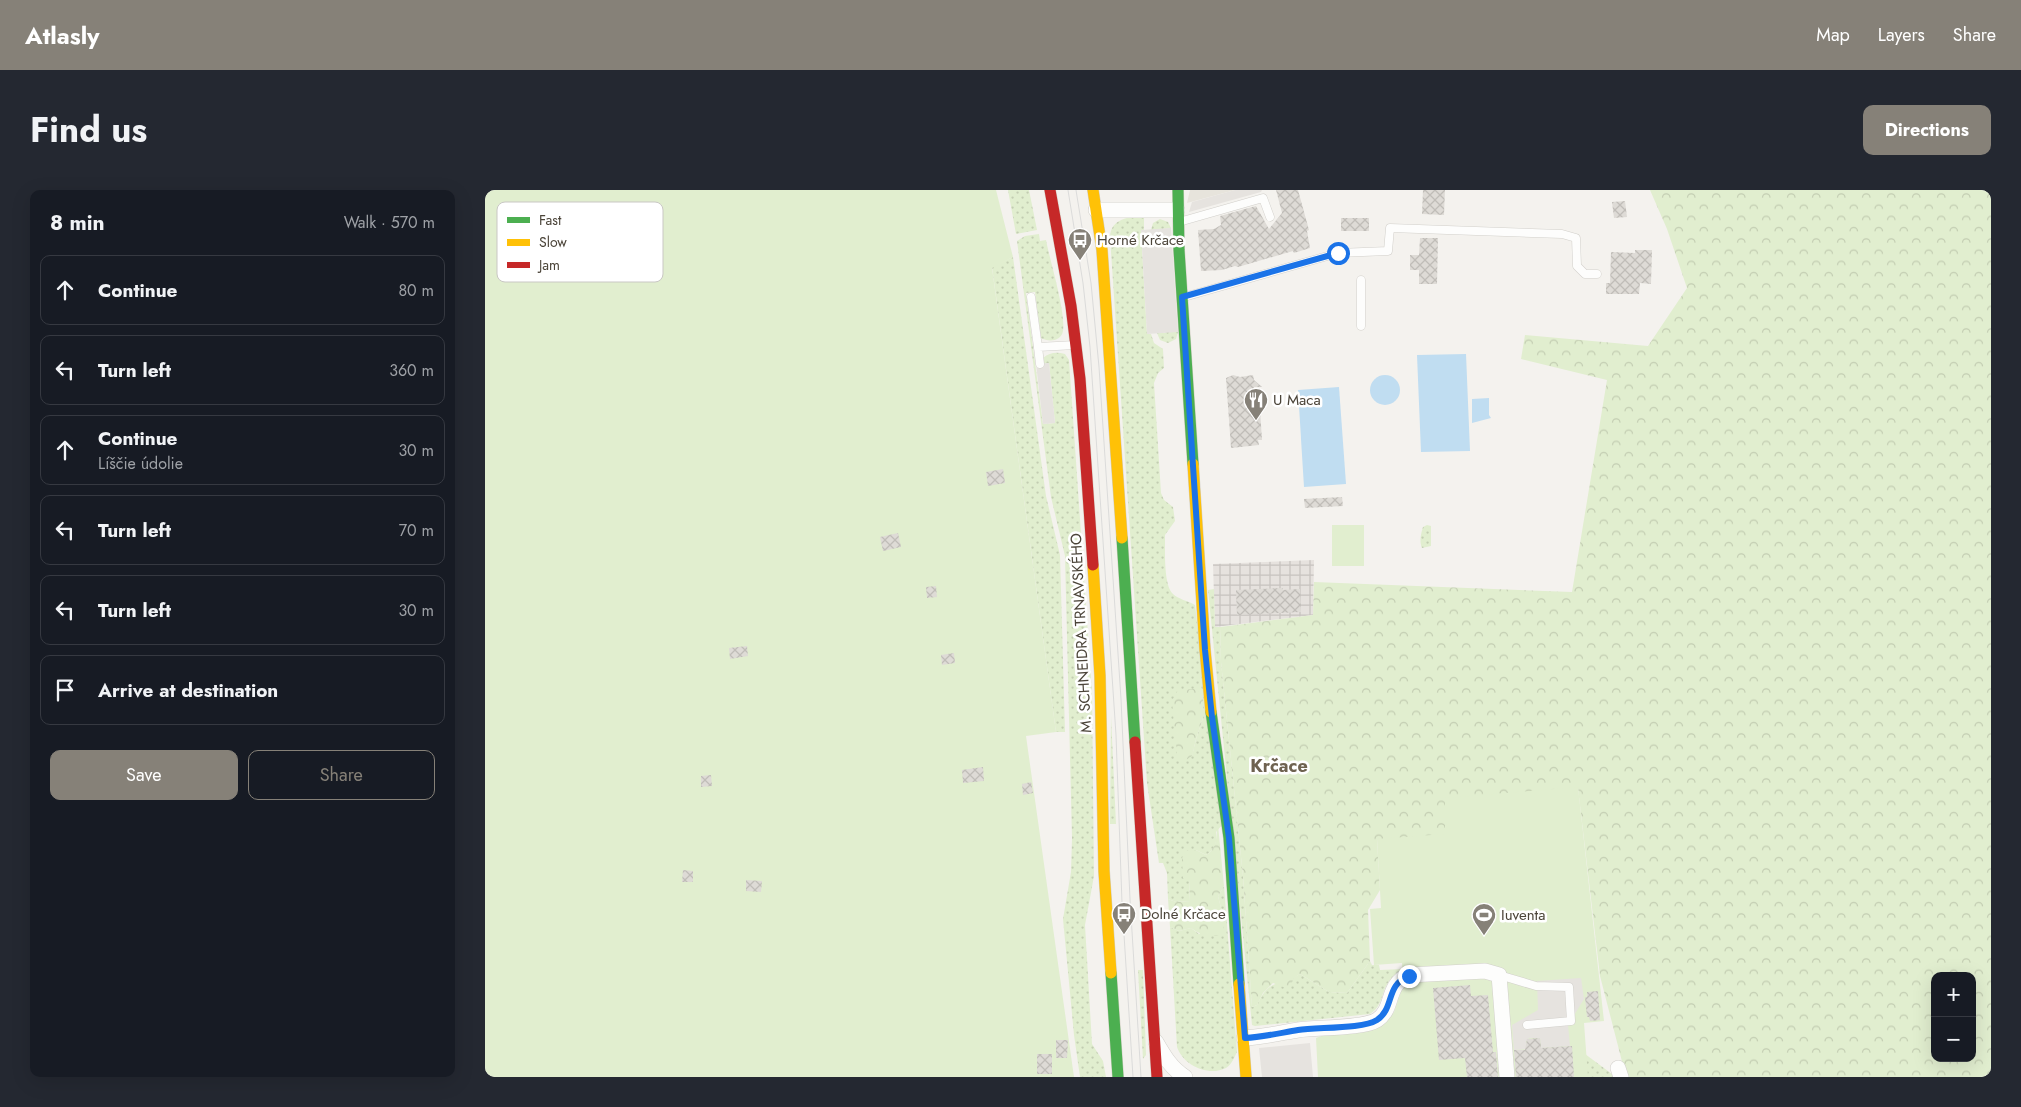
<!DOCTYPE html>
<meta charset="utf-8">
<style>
body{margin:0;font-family:Jost,sans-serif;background:#242831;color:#f1f3f6}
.controls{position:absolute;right:15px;bottom:15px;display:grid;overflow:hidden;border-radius:10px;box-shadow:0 5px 20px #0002}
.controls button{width:45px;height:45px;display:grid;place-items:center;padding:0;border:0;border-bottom:1px solid #363941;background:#171b24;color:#f1f3f6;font:25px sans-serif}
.stop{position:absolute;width:15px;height:15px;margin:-11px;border:4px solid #1a73e8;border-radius:50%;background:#fff}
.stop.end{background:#1a73e8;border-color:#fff;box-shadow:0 1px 5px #0008}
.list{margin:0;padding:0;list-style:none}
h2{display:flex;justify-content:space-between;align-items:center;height:65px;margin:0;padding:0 20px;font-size:21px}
h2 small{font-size:16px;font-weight:400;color:#9ea1a6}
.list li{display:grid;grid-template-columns:32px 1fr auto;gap:15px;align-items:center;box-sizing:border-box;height:70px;margin:0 10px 10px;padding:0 10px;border:1px solid #363941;border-radius:10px}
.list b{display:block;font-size:19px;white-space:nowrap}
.list p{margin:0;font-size:16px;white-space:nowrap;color:#9ea1a6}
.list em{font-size:16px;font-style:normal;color:#9ea1a6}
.actions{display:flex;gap:10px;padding:15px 20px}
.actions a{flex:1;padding:11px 0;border:1px solid #868178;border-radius:10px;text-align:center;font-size:18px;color:#868178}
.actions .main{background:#868178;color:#fff}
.icon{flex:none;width:28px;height:28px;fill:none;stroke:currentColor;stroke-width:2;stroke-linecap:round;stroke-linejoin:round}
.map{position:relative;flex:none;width:1506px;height:887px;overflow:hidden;border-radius:10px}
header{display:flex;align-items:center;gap:30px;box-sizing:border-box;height:70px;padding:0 25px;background:#868178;color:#fff}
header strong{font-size:24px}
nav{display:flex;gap:28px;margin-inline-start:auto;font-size:18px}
.intro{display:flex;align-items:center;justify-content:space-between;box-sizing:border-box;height:120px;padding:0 30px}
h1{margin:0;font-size:35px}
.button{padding:12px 22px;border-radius:10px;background:#868178;color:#fff;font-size:18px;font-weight:700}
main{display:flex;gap:30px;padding:0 30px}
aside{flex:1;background:#171b24;border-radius:10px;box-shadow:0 5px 20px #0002}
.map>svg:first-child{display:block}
</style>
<header>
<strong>Atlasly</strong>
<nav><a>Map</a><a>Layers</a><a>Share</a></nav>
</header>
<div class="intro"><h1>Find us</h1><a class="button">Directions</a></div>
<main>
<aside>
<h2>8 min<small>Walk · 570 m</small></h2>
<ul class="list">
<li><svg class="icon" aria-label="ahead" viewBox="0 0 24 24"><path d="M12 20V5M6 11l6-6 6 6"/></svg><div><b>Continue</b></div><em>80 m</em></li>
<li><svg class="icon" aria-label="left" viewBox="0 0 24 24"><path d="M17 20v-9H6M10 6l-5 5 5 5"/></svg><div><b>Turn left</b></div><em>360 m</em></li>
<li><svg class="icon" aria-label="ahead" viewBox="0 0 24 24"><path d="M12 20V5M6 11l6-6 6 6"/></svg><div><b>Continue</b><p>Líščie údolie</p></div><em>30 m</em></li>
<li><svg class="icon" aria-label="left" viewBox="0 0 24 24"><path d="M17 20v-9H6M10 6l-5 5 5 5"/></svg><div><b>Turn left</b></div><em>70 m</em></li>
<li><svg class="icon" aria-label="left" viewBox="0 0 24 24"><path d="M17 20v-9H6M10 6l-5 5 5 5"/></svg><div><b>Turn left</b></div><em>30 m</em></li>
<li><svg class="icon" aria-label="arrive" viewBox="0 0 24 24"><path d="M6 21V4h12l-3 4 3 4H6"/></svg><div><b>Arrive at destination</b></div></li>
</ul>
<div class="actions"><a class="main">Save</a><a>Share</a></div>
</aside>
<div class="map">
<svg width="1506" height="887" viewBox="0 0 1506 887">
<defs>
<pattern id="industrial-grid" width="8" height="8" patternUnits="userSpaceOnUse" patternTransform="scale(1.25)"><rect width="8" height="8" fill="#e6e2de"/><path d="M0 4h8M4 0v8" fill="none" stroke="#c7c3bf"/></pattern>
<pattern id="grass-dots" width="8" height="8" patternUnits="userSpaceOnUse" patternTransform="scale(1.25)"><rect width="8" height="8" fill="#e1eecf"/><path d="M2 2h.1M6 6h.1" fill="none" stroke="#c3cdb2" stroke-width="1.8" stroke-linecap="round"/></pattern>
<pattern id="forest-crowns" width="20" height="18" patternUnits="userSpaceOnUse" patternTransform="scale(1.25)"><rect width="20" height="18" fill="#e1eecf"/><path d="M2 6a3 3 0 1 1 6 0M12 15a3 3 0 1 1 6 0" fill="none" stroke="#c3cdb2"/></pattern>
<pattern id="building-cross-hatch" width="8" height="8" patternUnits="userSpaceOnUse" patternTransform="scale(1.25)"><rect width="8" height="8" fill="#dedbd6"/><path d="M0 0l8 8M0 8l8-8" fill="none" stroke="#c0bdb8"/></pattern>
</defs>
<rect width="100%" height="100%" fill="#f4f2ee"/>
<path fill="#e7e4dc" d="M 705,0 L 750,0 L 702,13 Z"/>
<path fill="url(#industrial-grid)" d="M 829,370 L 828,425 L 730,437 L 728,374 Z"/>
<g fill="url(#grass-dots)" fill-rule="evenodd">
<path d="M 523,0 L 544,0 L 552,40 L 531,44 Z"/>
<path d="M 659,26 L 659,40 L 656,41 L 662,144 L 666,144 L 669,153 L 678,159 L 679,178 L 673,183 L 669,193 L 676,303 L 679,310 L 688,317 L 690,331 L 680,345 L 680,352 C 680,364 679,396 688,404 C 693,409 703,411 710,415 L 737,635 L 731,642 C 732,652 731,659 721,665 L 711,660 L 704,689 L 705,711 L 691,712 L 683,709 L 682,683 L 678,673 L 674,673 L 662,593 L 625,47 C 626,28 644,27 659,26 ZM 718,505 L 718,528 L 711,549 L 707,566 Z"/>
<path d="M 675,29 L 683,32 L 686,38 L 678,39 L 684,142 L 693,142 L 691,149 L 683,153 L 675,150 L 672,143 L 680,143 L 666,40 L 668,33 Z"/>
<path d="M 554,44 L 555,51 L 561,50 C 565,71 581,122 578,141 C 576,152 563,152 556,148 L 550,102 L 541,103 L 558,234 L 570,233 L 564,173 L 558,174 L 558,168 C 565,162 572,162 580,164 L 584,170 L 607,503 L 609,686 L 600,735 L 607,854 L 618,871 L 621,887 L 595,887 L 589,845 L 578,729 L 586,682 L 587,648 L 580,366 L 566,307 L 532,51 L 540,46 Z"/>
<path d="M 528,67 L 561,306 L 575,365 L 580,542 L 571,542 L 507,77 Z"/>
<path d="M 942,335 L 946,336 L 946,356 L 937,358 C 934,352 936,343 938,337 Z"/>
<path d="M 729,399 L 730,437 L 735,437 L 736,472 L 758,686 L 767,817 L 772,815 C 785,787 794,797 815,784 L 844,802 L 862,803 L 885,771 L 887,775 L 894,775 L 895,780 L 918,779 C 892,793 903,813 885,824 L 770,836 L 767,835 L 723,400 Z"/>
<path d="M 626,526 L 631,634 L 625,634 Z"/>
<path d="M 739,696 L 752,862 C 749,868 747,874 741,878 C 723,887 698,875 692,857 L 685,737 L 694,741 L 706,738 L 714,744 L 738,726 L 733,706 Z"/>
<path d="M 653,780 L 658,780 L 661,865 L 658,869 Z"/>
<path d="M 1096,861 L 1131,887 L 1098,887 Z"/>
</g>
<g fill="url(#forest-crowns)" fill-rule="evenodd">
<path d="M 1165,0 L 1506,0 L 1506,887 L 1141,887 L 1115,786 L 1093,598 L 964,752 L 892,649 L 895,700 L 883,720 L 885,771 L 862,803 L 844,802 L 815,784 L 809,788 L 804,799 L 788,793 L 778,803 L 772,815 L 767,817 L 758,686 L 736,472 L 735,437 L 828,425 L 829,392 L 1087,402 L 1122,190 L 1036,169 L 1040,145 L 1163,156 L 1202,98 L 1182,39 ZM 1450,786 L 1487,786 L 1487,868 L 1450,868 Z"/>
<path d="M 711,499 L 718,505 L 718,528 L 711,549 L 707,566 L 698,572 L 692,565 L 687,511 L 693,500 Z"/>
<path d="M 733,635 L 739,696 L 733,706 L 738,726 L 739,744 C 727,748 716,746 706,738 L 694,741 L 685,737 L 683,709 L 691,712 L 705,711 L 704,689 L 698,688 L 697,668 L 701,660 L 711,660 L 721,665 C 734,657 730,647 733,635 Z"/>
</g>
<g fill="#e1eecf">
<path d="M 0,0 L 511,0 L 528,67 L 507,78 L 571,542 L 541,546 L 589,887 L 0,887 Z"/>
<rect x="847" y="335" width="32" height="41"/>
<path d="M 1093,597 L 1119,831 L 1099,833 L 1103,887 L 833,887 L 831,848 L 839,845 L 880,842 L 898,835 L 909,822 L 918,796 L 917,773 L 889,775 L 885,719 L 896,718 L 892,649 L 960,644 L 960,608 Z"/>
</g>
<g fill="#e6e3df">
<path d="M 750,0 L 777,0 L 776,2 L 704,22 L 707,12 Z"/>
<path d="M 686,38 L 693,142 L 662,144 L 656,40 Z"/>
<path d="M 564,173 L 570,233 L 558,234 L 551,174 Z"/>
<path d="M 1096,788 L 1099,809 L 1083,835 L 1085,856 L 1056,858 L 1055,848 L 1044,848 L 1041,852 L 1044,859 L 1029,860 L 1027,835 L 1053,820 L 1052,791 Z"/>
<path d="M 825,853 L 828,887 L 777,887 L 774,858 Z"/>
</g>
<g fill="#c0ddf1">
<path d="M 981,164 L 985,261 L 936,262 L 932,165 Z"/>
<circle cx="900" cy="200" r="15"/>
<path d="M 854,197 L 861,294 L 819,297 L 813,200 Z"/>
<path d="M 1004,208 L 1004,225 L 1006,228 L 987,233 L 987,209 Z"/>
</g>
<g fill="url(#building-cross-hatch)">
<path d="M 791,0 L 813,0 L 824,40 L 822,41 L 825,58 L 809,63 L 808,61 L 753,77 L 750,76 L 737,80 L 716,81 L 713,40 L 729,39 L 736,35 L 735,26 L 771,16 L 784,39 L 797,23 Z"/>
<path d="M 938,0 L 960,0 L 959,25 L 937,24 Z"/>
<path d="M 1140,11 L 1142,27 L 1129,28 L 1127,12 Z"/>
<rect x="856" y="28" width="28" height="13"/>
<path d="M 935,48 L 953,48 L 952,94 L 934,94 L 934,80 L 925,80 L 925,65 L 934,65 Z"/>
<path d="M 1150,60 L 1167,60 L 1166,94 L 1155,93 L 1154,104 L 1121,104 L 1121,93 L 1125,93 L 1126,62 L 1150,63 Z"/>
<path d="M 748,185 L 755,187 L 768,185 L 769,190 L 777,197 L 769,197 L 771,220 L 775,220 L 777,250 L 773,250 L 774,255 L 746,258 L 741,188 Z"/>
<path d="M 518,279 L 520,293 L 503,296 L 501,282 Z"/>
<path d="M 857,307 L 858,316 L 820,318 L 819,309 Z"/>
<path d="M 413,343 L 416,357 L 398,361 L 395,347 Z"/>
<path d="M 451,396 L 452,407 L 442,408 L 441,397 Z"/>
<path d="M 798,398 L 798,400 L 815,399 L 816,422 L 752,425 L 751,400 Z"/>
<path d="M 262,456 L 263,466 L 245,469 L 244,458 Z"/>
<path d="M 469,463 L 470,473 L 457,475 L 456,465 Z"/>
<path d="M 498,577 L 499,591 L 478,593 L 477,580 Z"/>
<path d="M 226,585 L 227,596 L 216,597 L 216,586 Z"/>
<path d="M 546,592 L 548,603 L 538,605 L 537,594 Z"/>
<path d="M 198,680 L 208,681 L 208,692 L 197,692 Z"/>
<path d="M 261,690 L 277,691 L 276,702 L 261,701 Z"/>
<path d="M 985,795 L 986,806 L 1003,805 L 1008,862 L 1011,862 L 1013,887 L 982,887 L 980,868 L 954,870 L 948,798 Z"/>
<path d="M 1113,801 L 1115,830 L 1105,831 L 1104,827 L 1102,827 L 1100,807 L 1102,807 L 1102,802 Z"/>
<path d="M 1055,848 L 1056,858 L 1087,856 L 1089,887 L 1031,887 L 1029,860 L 1040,860 L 1042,849 Z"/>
<path d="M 571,850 L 583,850 L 582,868 L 571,868 Z"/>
<rect x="552" y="864" width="15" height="20"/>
</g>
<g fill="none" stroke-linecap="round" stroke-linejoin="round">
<g stroke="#d2d0cb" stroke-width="9">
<g id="lane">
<path d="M 694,32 L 778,8 L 785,27"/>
<path d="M 546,107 L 553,157"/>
<path d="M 699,107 L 853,63 L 903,61 L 905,38 L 1077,44 L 1091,48 L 1092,76 L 1100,84 L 1112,84"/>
<path d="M 876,136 L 876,90"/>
<path d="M 555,174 L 553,157 L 590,155"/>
<path d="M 1014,785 L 1051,796 L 1084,797 L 1086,831 L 1042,835"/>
</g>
</g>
<g stroke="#d2d0cb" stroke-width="16">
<g id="street">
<path d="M 611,20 L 692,20"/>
<path d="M 759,848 C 778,847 795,843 813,840 C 831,837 878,839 892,830 C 910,818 900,795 924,785 L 1000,781 L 1014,785 L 1022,887"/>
<path d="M 671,852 C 679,866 686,878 700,887"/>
<path d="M 1133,878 L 1136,887"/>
</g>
</g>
<g stroke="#d3cfc5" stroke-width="12">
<g id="fast">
<path d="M 693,0 L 694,60 L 708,274"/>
<path d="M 637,348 L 650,552"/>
<path d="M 726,522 L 744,648 L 754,794"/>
<path d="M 626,783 L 633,887"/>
</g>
</g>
<g stroke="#d3cfc5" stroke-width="12">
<g id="slow">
<path d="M 608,0 L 617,60 L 637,348"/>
<path d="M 708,274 L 720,460 L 726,522"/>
<path d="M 608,375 L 615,486 L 619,681 L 626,783"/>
<path d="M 754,794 L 761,887"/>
</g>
</g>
<g stroke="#d3cfc5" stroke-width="12">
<g id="jam">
<path d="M 565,0 L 586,116 L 595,189 L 608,375"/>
<path d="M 650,552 L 672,887"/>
</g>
</g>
<use href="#lane" stroke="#fdfdfc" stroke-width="8"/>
<use href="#street" stroke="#fdfdfc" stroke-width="15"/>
<use href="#fast" stroke="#4caf50" stroke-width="11"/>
<use href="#slow" stroke="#ffc107" stroke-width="11"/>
<use href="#jam" stroke="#c62828" stroke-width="11"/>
<g stroke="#dbdbda" stroke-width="1">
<path d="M 583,0 L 598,93 L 605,157 L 631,545 L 637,713 L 648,887"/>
<path d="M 591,0 L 606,93 L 614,177 L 636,509 L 645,709 L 656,887"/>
</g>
</g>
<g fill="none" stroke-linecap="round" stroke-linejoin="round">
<path stroke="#1a73e8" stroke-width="6" d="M 853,63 L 697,107 L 720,460 L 727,527 L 744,648 L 760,848 C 778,847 795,843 813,840 C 832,837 878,839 892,830 C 910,818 900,795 924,786"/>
</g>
<defs>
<g id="bus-pin" transform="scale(1.25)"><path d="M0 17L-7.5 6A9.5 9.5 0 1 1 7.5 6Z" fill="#868178" stroke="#fff"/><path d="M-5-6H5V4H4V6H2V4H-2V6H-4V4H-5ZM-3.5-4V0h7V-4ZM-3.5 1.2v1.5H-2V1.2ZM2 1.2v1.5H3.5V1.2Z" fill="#fff"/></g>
<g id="restaurant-pin" transform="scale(1.25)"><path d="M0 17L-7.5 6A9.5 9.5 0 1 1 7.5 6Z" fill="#868178" stroke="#fff"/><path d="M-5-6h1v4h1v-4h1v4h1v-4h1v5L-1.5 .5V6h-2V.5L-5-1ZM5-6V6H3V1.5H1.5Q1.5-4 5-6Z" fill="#fff"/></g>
<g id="stadium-pin" transform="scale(1.25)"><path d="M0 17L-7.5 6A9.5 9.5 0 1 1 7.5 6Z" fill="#868178" stroke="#fff"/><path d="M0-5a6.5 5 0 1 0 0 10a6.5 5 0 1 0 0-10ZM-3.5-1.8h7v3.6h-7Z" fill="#fff"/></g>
</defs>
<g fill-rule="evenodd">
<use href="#bus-pin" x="595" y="50"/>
<use href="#restaurant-pin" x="771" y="210"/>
<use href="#bus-pin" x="639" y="724"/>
<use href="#stadium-pin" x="999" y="725"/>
</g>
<g text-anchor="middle" stroke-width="5" stroke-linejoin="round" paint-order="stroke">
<g font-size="15" fill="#4b4439" stroke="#fff" text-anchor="start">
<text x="612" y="55">Horné Krčace</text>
<text x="788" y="215">U Maca</text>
<text x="656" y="729">Dolné Krčace</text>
<text x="1016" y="730">Iuventa</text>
</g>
<g font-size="15" fill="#4b4439" stroke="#fff">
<text transform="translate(596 443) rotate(-93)" y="5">M. SCHNEIDRA TRNAVSKÉHO</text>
</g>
<g font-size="18" font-weight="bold" fill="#6e6250" stroke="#fff">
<text x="794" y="582">Krčace</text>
</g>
</g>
<rect x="12" y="12" width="166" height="80" rx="8" fill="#fff" stroke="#c9c7c4" stroke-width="1"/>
<rect x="22" y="27" width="23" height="6" fill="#4caf50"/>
<rect x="22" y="49" width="23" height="7" fill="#ffc107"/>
<rect x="22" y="72" width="23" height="6" fill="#c62828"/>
<g font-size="14" fill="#4b4439">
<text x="54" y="35">Fast</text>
<text x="54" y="57">Slow</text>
<text x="54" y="80">Jam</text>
</g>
</svg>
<div class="controls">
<button>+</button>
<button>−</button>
</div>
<div class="stop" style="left:853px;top:63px"></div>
<div class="stop end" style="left:924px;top:786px"></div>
</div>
</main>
